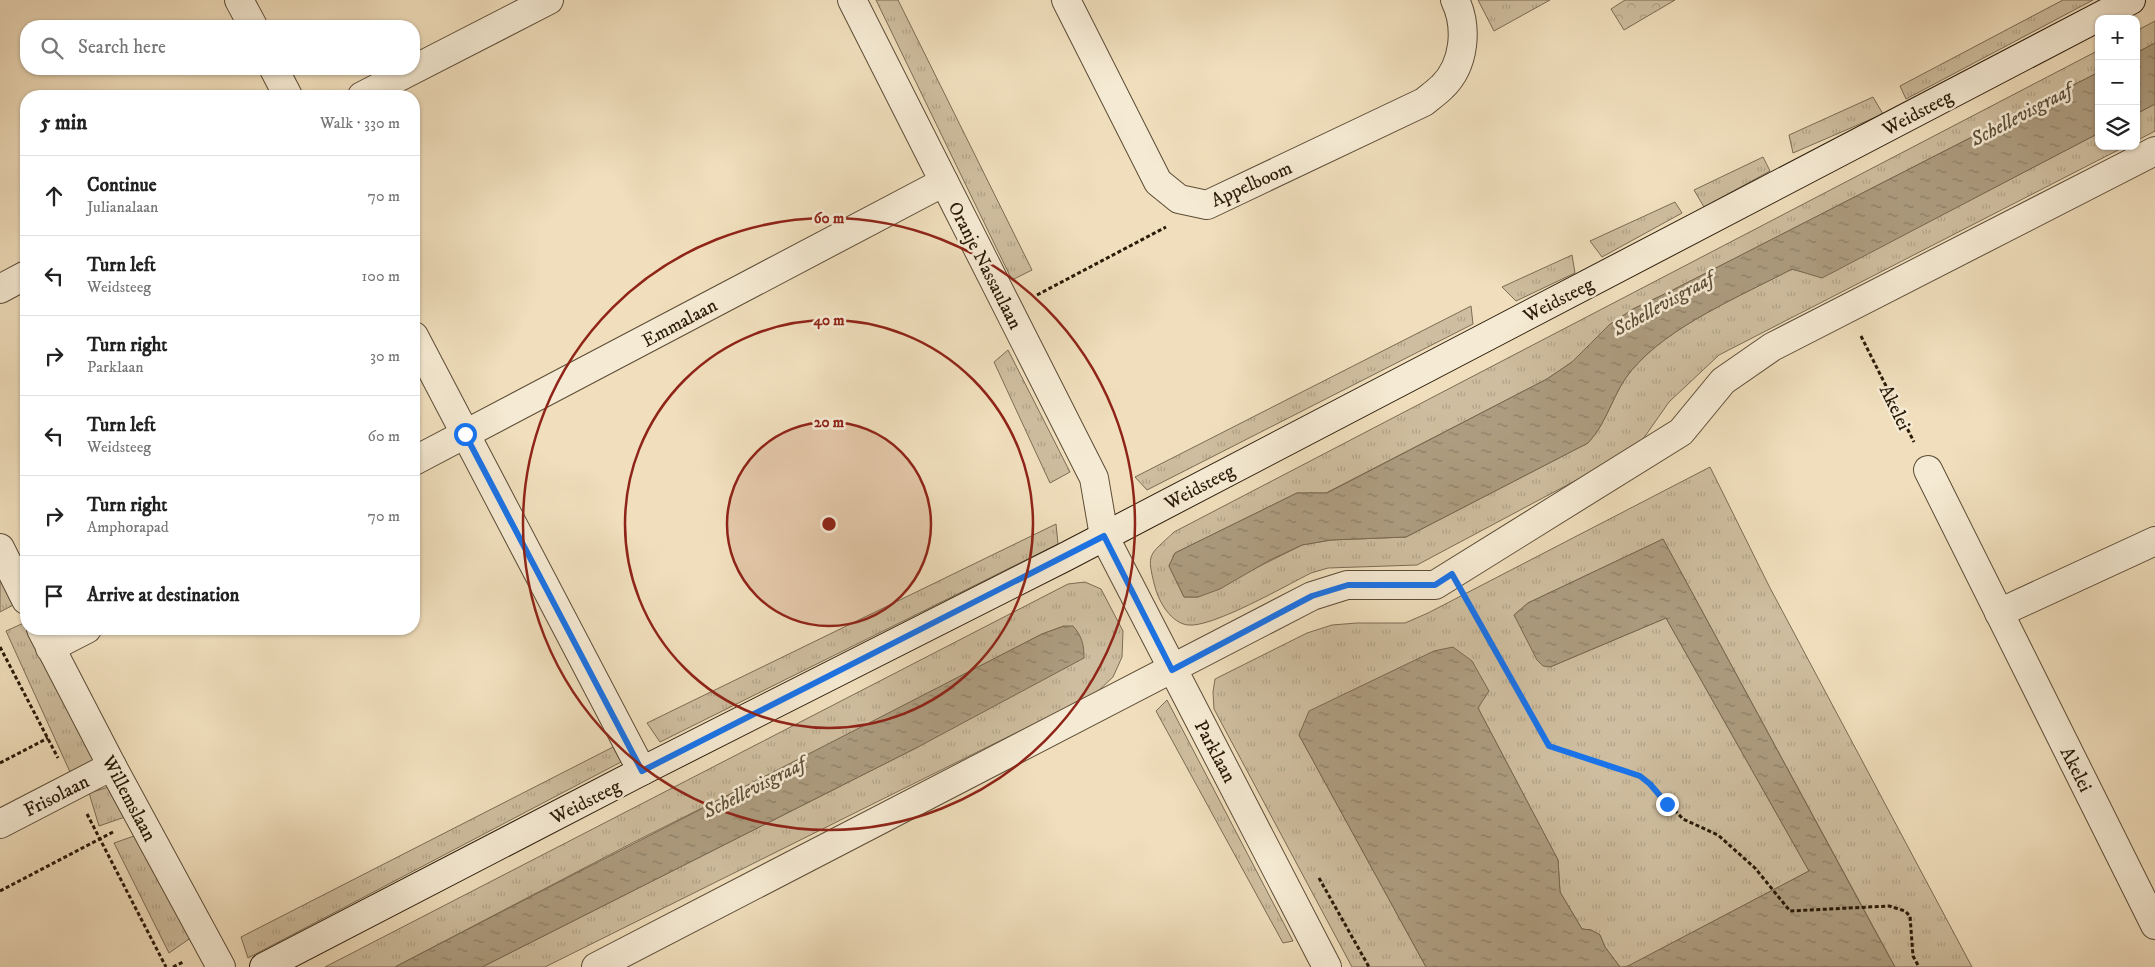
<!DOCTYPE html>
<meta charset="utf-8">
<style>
body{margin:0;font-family:"IM FELL DW Pica",serif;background:#f2f2f2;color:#222}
.controls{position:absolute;right:15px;top:15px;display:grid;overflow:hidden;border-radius:10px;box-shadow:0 1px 4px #0004}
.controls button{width:45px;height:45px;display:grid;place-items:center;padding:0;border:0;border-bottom:1px solid #e0e0e0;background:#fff;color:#222;font:25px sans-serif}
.stop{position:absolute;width:15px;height:15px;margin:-11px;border:4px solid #1a73e8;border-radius:50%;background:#fff}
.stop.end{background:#1a73e8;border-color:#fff;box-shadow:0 1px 5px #0008}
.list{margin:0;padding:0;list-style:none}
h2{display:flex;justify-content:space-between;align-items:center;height:65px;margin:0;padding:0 20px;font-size:21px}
h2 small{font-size:16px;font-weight:400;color:#767676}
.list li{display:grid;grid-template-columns:32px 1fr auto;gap:15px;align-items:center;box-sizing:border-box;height:80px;padding:0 20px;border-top:1px solid #e0e0e0}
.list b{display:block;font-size:19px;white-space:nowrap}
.list p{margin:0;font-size:16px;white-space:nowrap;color:#767676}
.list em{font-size:16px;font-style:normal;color:#767676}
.icon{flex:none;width:28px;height:28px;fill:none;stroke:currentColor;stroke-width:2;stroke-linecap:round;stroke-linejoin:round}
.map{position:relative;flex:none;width:2155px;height:967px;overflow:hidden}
.search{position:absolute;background:#fff;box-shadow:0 1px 4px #0004;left:20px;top:20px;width:400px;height:55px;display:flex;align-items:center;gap:12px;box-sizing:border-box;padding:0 18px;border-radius:20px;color:#767676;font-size:19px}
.panel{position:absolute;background:#fff;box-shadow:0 1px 4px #0004;left:20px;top:90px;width:400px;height:545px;border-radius:20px}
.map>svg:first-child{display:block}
</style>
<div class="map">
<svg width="2155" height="967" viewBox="0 0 2155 967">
<defs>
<pattern id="grass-tufts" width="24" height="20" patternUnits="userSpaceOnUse" patternTransform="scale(1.25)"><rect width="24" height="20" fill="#cebd9e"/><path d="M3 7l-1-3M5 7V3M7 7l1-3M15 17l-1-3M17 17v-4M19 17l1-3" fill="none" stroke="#b1a287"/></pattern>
<pattern id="forest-crowns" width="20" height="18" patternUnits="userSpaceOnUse" patternTransform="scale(1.25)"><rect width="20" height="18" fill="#cebd9e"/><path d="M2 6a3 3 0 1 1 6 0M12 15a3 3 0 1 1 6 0" fill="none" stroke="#b1a287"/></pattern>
<pattern id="water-ripples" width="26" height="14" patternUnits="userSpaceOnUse" patternTransform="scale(1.25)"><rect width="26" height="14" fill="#ad9c7f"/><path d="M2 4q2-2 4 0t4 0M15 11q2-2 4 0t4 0" fill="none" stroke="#8d7e66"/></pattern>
</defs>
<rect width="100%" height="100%" fill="#f0debc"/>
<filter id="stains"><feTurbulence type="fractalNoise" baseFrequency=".004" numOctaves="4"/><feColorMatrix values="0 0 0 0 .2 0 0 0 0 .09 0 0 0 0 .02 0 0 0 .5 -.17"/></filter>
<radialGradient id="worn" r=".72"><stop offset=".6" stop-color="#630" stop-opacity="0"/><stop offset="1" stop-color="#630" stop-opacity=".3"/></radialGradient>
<g fill="url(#grass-tufts)" stroke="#7c6c54">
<path d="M 876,0 L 898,0 L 1032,270 L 1012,280 Z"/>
<path d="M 1478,0 L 1550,0 L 1494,31 Z"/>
<path d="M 2063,0 L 2093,0 L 1906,99 L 1900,86 Z"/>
<path d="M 2155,21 L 2155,43 L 2136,53 L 2136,31 Z"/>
<path d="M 2099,50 L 2099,72 L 1671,291 L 1633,309 L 1609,325 L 1572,362 L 1547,379 L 1326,493 L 1297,493 L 1175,553 L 1169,566 L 1184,597 L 1198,597 L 1302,545 L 1331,540 L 1406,537 L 1588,443 C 1608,422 1613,392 1631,371 C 1668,326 1741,296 1792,269 L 1822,277 L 2099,133 L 2099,146 L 2126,146 L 1719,355 L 1669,402 L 1641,442 L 1616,459 L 1417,565 L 1328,568 L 1311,573 C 1287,585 1212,628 1188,625 C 1171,623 1159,602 1155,587 C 1146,552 1149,556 1174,532 Z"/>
<path d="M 1873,97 L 1883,114 L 1793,153 L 1789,135 Z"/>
<path d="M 2155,104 L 2155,131 L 2136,141 L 2136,114 Z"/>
<path d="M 1763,157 L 1770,171 L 1704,207 L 1694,190 Z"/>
<path d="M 1675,202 L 1682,213 L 1602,257 L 1590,241 Z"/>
<path d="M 1572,255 L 1575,273 L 1516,301 L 1502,287 Z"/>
<path d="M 1471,306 L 1473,324 L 1147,490 L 1135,477 Z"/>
<path d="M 1008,350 L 1070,472 L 1050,483 L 994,362 Z"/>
<path d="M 1710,467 L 1769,586 L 1972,967 L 1895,967 L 1663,539 L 1528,603 L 1514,615 L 1550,667 L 1666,618 L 1809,871 L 1629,966 L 1620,967 L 1605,947 L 1600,935 L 1591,930 L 1582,929 L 1560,892 L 1558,860 L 1478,708 L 1299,735 L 1426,967 L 1352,967 L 1214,709 L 1213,692 L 1215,679 L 1307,633 L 1332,625 L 1357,623 L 1405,623 L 1428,613 Z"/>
<path d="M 1056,524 L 1058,544 L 660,742 L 647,723 Z"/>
<path d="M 0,569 L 19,602 L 0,612 Z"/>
<path d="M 1085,582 L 1101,589 L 1123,631 L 1122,657 L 1113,677 L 1096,693 L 545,967 L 482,967 L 918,747 L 1064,626 L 1042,634 L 816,751 L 636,841 L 395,967 L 325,967 L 1068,584 Z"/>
<path d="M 26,622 L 26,629 L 30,629 L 99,760 L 70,772 L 6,631 Z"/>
<path d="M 1167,700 L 1293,941 L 1283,943 L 1156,711 Z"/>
<path d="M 613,747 L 621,762 L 248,958 L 241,937 Z"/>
<path d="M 112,786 L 125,817 L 99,826 L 89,793 Z"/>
<path d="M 134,836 L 192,937 L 169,953 L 114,843 Z"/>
</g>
<path fill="url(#forest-crowns)" stroke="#7c6c54" d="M 1625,0 L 1675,0 L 1624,30 L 1611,9 Z"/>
<g fill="url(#water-ripples)" stroke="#796850">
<path d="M 2155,43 L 2155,104 L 2136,114 L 2136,53 Z"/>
<path d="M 2099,72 L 2099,133 L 1822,278 L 1792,269 C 1741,296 1668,326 1631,371 C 1613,392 1608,422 1588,443 L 1406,537 L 1331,540 L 1302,545 L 1270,560 L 1220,589 L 1198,597 L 1184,597 L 1169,566 L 1175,553 L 1297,493 L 1327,493 L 1547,379 L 1572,362 L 1609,325 L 1633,309 L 1671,291 Z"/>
<path d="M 1663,539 L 1873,927 L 1895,967 L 1626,967 L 1809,871 L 1666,618 L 1550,667 L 1543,666 L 1537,660 L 1514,615 L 1528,603 Z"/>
<path d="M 1064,626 L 1073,626 C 1082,636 1084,645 1084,658 L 918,747 L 482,967 L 395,967 C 610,855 827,745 1042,634 Z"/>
<path d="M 1453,647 L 1472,661 L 1489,691 L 1478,708 L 1558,860 L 1560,892 L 1582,929 L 1591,930 L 1600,935 L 1605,947 L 1620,967 L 1426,967 L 1299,735 L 1309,711 L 1434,651 Z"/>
</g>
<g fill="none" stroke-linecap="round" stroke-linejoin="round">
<g stroke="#5c4c36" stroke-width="30">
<g id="street">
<path d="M 239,0 L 253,26"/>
<path d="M 852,0 L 1094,478 L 1104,536 L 1327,967"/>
<path d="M 1066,0 L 1158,182 L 1179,199 L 1207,205 L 1424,102 C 1430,97 1437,92 1442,87 C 1465,65 1468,27 1455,0"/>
<path d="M 274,69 L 288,96"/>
<path d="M 362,96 L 549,0"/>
<path d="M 0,289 L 26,275"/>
<path d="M 414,336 L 642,771"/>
<path d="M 414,461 L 944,182"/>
<path d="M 1928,470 L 2155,925"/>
<path d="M 0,548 L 26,600"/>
<path d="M 1999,613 L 2155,541"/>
<path d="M 41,629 L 112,766 L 221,967"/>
<path d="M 50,648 L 87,629"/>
<path d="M 0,824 L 112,766"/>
<path d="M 596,967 L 1312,596 L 1347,585 L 1435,585 L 1681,432 L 1723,381 L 1772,347 L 2155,151"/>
</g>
</g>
<g stroke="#2a1b09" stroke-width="30">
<path id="secondary" d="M 264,967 L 642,771 L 1065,557 L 2131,0"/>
</g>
<g stroke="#2a1b09" stroke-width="3" stroke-dasharray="4 2.5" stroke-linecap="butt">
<path d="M 1037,295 L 1166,227"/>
<path d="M 1861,336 L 1914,442"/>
<path d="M 1467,600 L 1549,746 L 1640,776 L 1650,784 L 1683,819 L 1718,835 L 1755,868 L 1790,911 L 1889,906 L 1905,911 L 1910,916 L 1913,956 L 1919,967"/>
<path d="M 0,647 L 58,758"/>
<path d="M 0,763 L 48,738"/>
<path d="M 87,814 L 166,967"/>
<path d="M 1319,878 L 1369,967"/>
<path d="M 0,891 L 113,832"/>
<path d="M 173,967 L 183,962"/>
</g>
<use href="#street" stroke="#f5ead3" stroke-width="28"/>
<use href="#secondary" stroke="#f5ead3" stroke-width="28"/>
</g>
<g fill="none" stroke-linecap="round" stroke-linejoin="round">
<path stroke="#1a73e8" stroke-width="6" d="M 465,434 L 642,771 L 1104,536 L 1172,670 L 1312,596 L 1348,585 L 1435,585 L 1452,574 L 1549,746 L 1640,776 L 1650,784 L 1667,804"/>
</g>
<circle cx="829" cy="524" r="102" fill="#8f2418" fill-opacity=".12"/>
<g fill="none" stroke="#8f2418" stroke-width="2.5">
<circle cx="829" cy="524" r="102"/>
<circle cx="829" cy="524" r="204"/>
<circle cx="829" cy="524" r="306"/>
</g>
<g text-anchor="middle" stroke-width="5" stroke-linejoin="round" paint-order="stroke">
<g font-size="19" fill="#2a1b09" stroke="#f5ead3">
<text transform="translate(1917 112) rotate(-28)" y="7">Weidsteeg</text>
<text transform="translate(1251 183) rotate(-24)" y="7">Appelboom</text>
<text transform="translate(986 265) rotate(63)" y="7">Oranje Nassaulaan</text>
<text transform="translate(1558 299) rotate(-27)" y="7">Weidsteeg</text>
<text transform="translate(679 322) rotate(-28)" y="7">Emmalaan</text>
<text transform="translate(1896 407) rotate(64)" y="7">Akelei</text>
<text transform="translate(1199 486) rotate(-28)" y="7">Weidsteeg</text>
<text transform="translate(1216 751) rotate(62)" y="7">Parklaan</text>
<text transform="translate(2077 769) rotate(63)" y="7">Akelei</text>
<text transform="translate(56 795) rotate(-27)" y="7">Frisolaan</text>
<text transform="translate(130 798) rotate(62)" y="7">Willemslaan</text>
<text transform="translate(585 801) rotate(-27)" y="7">Weidsteeg</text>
</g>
<g font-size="20" font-style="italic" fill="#5e4f38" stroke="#f5ead3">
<text transform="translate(2021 114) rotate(-28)" y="7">Schellevisgraaf</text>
<text transform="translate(1663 303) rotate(-29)" y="7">Schellevisgraaf</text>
<text transform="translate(754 787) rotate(-27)" y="7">Schellevisgraaf</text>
</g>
</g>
<circle cx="829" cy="524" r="8" fill="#8f2418" stroke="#f5ead3" stroke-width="2.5"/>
<g font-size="15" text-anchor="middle" font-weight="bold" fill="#8f2418" stroke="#f5ead3" stroke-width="5" stroke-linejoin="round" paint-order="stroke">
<text x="829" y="223">60 m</text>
<text x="829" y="325">40 m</text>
<text x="829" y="427">20 m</text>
</g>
<rect width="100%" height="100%" filter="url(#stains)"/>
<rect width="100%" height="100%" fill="url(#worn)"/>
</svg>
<div class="controls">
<button>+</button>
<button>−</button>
<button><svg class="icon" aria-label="layers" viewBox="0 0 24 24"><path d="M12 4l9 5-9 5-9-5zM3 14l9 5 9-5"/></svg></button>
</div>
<div class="stop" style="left:465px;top:434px"></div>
<div class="stop end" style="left:1667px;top:804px"></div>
<div class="search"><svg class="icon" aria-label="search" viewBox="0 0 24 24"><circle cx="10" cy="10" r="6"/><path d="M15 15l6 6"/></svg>Search here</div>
<section class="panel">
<h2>5 min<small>Walk · 330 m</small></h2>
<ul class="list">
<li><svg class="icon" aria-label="ahead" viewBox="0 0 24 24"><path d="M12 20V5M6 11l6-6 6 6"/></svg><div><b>Continue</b><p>Julianalaan</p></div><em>70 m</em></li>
<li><svg class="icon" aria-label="left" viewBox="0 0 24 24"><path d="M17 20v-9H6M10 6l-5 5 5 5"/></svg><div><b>Turn left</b><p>Weidsteeg</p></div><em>100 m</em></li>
<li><svg class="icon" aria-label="right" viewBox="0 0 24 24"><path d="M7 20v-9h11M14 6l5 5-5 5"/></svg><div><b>Turn right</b><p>Parklaan</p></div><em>30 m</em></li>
<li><svg class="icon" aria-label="left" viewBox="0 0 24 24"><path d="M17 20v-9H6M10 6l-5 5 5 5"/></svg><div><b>Turn left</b><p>Weidsteeg</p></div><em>60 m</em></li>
<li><svg class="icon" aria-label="right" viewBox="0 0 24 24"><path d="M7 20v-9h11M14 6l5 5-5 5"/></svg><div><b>Turn right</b><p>Amphorapad</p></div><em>70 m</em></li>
<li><svg class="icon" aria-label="arrive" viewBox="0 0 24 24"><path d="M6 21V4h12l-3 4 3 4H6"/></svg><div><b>Arrive at destination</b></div></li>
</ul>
</section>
</div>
